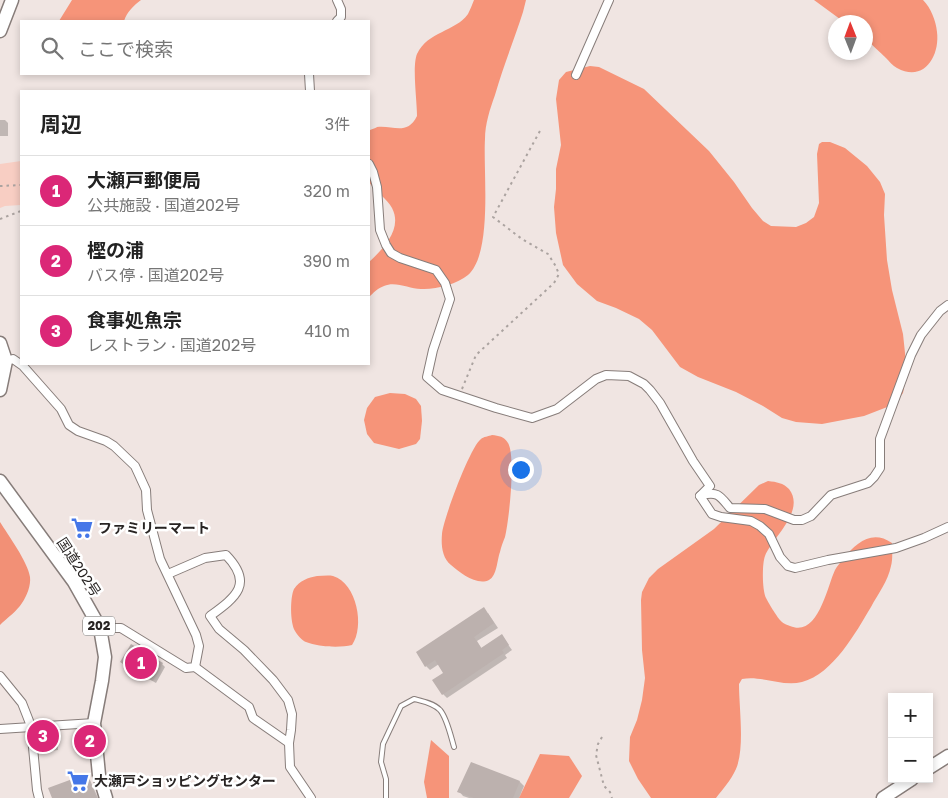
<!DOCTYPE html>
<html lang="ja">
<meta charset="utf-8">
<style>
body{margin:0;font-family:"Golos Text","Noto Sans JP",sans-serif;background:#f6f6f6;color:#222}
.controls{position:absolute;right:15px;bottom:15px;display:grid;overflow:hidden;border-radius:0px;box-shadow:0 2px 8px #0003}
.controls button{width:45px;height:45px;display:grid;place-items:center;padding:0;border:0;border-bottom:1px solid #e0e0e0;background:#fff;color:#222;font:25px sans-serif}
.compass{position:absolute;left:828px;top:15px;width:45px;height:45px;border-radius:50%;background:#fff;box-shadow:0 2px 8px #0003;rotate:359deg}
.you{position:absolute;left:520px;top:469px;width:18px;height:18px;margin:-12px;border:4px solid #fff;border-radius:50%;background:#1a73e8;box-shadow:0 0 0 8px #1a73e833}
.badge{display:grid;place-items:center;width:32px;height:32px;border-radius:50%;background:#db2777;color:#fff;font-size:16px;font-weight:700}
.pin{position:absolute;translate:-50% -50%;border:2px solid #fff;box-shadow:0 1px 5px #0006}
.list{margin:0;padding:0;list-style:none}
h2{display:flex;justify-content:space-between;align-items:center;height:65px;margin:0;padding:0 20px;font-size:21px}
h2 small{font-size:16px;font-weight:400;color:#767676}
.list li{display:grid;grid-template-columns:32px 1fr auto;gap:15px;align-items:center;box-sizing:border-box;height:70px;padding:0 20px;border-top:1px solid #e0e0e0}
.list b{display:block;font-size:19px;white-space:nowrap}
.list p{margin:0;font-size:16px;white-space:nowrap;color:#767676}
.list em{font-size:16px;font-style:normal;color:#767676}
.icon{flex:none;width:28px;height:28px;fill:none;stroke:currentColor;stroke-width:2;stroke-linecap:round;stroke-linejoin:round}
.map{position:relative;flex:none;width:948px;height:798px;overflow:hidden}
.search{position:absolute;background:#fff;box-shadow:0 2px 8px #0003;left:20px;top:20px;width:350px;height:55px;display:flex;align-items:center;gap:12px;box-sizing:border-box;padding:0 18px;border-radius:0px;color:#767676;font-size:19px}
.panel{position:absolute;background:#fff;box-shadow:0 2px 8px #0003;left:20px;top:90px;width:350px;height:275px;border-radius:0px}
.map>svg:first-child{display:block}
</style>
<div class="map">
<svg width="948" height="798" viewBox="0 0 948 798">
<rect width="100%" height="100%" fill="#f0e5e2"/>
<path fill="#f8cec3" d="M 21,161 L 21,205 L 5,206 L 0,208 L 0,164 Z"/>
<g fill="#f69479">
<path d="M 72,0 L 141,0 C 133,6 127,12 124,21 L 59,21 Z"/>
<path d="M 474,0 L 526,0 L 523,12 C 514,40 503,67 495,95 C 490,109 485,124 485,139 C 483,171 493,253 468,275 C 457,284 435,290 421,289 C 409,289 396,281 384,286 C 378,288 373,293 369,297 L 369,262 C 383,249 403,229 392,208 C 387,198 375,192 369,182 L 369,131 C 369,130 376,128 377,127 C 393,125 407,136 417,116 C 417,101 412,66 417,54 C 428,31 455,32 468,14 C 470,10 472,5 474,0 Z"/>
<path d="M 814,0 L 923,0 C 931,8 936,21 937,32 C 940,56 924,83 897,68 C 893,66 889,61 886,58 C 879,51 872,45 866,39 L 866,22 L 844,22 Z"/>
<path d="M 590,66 L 599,67 L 644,89 L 709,151 L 734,182 L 752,208 L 763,221 L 771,226 L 796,227 L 806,223 L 814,217 L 819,203 L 817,154 L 819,144 L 822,142 L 830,142 L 845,148 L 867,166 L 880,182 L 885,194 L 884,215 L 887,260 L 892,290 L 903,334 L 907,372 L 903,393 L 895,404 L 864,416 L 822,424 L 796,422 L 782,418 L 763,406 L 736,392 L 698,377 L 680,367 L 652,330 L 639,319 L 616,308 L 597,301 L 577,284 L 563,265 L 556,233 L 554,207 L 556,189 L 556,169 L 561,145 L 556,99 L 559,80 L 566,72 Z"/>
<path d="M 390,393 L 405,394 L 416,399 L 421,406 L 422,421 L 420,439 L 416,444 L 399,449 L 374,443 L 367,434 L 364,420 L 367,408 L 375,397 Z"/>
<path d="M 492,435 C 499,436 504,436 508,443 C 516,456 509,521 505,537 C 503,542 501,547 500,552 C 497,560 497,576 489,580 C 477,586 460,573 451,565 C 442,558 441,545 442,534 C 443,520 470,447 481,439 C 483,437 489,436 492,435 Z"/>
<path d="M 768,481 C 777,482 783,483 789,489 C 806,511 772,538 765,556 C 762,564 762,590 766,598 C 768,602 777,617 780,620 C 782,623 787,625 790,626 C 818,638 827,587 835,570 C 837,566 841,562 844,558 C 856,543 872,529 892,543 C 892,550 893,558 891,566 C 888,581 878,594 871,607 C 856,632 833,674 802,682 C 782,687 761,675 742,679 L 739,684 C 739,708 745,748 736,769 C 731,780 723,789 716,798 L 651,798 L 638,779 L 629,761 L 630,737 L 637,720 L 642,700 L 645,678 L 642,650 L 641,600 L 642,592 L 649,578 L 658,569 L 714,529 L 759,485 Z"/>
<path d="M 317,576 C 322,576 328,575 333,576 C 357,583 365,627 352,645 C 340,648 318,647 306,642 C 303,641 297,635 295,631 C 290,623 290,597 294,589 C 300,580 308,578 317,576 Z"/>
<path d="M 431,740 L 449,756 L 449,798 L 427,798 L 424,782 Z"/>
<path d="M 540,754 L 569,756 L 582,776 L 569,798 L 519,798 Z"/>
</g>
<path fill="#f29076" d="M 0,522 C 8,535 28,562 30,577 C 31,585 27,596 22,603 C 17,611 7,618 0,625 Z"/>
<g fill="#0003">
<path d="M 0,120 L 5,120 L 8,123 L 8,136 L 0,136 Z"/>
<path d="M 488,613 L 498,628 L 477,641 L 482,649 L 502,636 L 512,650 L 505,655 L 507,658 L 447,698 L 443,694 L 445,673 L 439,664 L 430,670 L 426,666 Z"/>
<path d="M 131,646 L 162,664 L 165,667 L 156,683 L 124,665 L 121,662 Z"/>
<path d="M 55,733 L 57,734 L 58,750 L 43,752 L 41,750 Z"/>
<path d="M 472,764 L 520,782 L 524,786 L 519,798 L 469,798 L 463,796 L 459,791 Z"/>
<path d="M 86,776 L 90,780 L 98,798 L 53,798 Z"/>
</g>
<g fill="#bcb1ae">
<path d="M 484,607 L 494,623 L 474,637 L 481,648 L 502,634 L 509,645 L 502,650 L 504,653 L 442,695 L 432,680 L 443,673 L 435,660 L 425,667 L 416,652 Z"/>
<path d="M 131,644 L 163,663 L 153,681 L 120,662 Z"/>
<path d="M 56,731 L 57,749 L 40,751 L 38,733 Z"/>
<path d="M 471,762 L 520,781 L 513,798 L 474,798 L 457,792 Z"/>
<path d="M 86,774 L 97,798 L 52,798 L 48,788 Z"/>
</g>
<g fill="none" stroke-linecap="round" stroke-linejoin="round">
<g stroke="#877d7a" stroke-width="6">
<path id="service" d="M 386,798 L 386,779 L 381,762 L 383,744 L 401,706 L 414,699 C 422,701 433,703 440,710 C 447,718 451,737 454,747"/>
</g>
<g stroke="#877d7a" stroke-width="10">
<g id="minor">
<path d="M 337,21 L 341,17 L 341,9 L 337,0"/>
<path d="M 309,74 L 310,91"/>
<path d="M 576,75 L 609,0"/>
<path d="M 369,164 L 373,172 L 377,187 L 380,230 L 386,245 L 391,253 L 400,258 L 436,270 L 445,283 L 450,299 L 433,350 L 427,377 L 442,390 L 496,408 L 532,418 L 557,409 L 596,379 L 606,375 L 629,376 L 644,384 L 650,390 L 660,403 L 693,461 L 710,486 L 700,496"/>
<path d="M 6,361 L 13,359 L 23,366 L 61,409 L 69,425 L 78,431 L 106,441 L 114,446 L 135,466 L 146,490 L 147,510 L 160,559 L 196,635 L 199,646 L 195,667 L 186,668 L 121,628 L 100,628"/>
<path d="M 702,495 C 718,491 720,496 730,508 L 765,509 L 794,520 L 802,520 L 811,516 L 831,495 L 868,483 L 874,477 L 880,468 L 880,439 L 911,355 L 921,335 L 940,311 L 948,305"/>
<path d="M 700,496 L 712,514 L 721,517 L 751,521 L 760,526 L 769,534 L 780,557 L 788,566 L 795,568 L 828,560 L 896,548 L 924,538 L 948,527"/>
<path d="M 168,574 L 205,558 L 226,555 C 254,584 236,597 210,616 L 219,629 L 244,650 L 273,680 L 288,700 L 292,714 L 291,730 L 289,743"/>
<path d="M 195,667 L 249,707 L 253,718 L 289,743 L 290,767 L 311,798"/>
<path d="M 0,676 L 22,703 L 31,726 L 37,790 L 39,798"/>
<path d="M 0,729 L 94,723"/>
</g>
</g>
<g stroke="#877d7a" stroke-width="15">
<g id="primary">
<path d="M 929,768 L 948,756"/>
<path d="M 883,798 L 912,779"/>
</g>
</g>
<g stroke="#877d7a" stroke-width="15">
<g id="trunk">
<path d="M 0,31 L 12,0"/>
<path d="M 0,343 L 6,361 L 0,390"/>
<path d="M 0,481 L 74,582 L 100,628 L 105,657 L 102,681 L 94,723 L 99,775 L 106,798"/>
</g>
</g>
<g stroke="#aba3a0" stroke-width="2" stroke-dasharray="2.5 4" stroke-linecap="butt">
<path d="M 0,186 L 21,185"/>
<path d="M 0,219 L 21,211"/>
<path d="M 462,389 L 476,355 L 554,283 L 559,274 L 555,265 L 548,254 L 522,239 L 493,217 L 541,129"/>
<path d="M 602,737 L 598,744 L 596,755 L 604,786 L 610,792 L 612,798"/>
</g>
<use href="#service" stroke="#fff" stroke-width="4"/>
<use href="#minor" stroke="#fff" stroke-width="8"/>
<use href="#primary" stroke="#fff" stroke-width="12"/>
<use href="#trunk" stroke="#fff" stroke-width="12"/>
</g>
<defs>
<g id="supermarket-bare" transform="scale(1.725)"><path d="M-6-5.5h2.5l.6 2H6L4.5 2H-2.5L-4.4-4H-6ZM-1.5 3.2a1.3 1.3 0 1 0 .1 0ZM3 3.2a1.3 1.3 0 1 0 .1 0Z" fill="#4577e8" stroke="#fff" stroke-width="2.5" paint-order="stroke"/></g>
</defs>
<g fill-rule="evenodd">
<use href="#supermarket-bare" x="82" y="528"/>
<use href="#supermarket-bare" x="78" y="781"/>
</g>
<g text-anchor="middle" stroke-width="5" stroke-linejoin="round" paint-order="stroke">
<rect fill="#fff" stroke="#686665" stroke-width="1" x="83" y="616.5" width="32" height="19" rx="4"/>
<g font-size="12" font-weight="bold" fill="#282423">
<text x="99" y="630">202</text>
</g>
<g font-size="14" font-weight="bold" fill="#282423" stroke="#fff" text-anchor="start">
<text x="98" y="533">ファミリーマート</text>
<text x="94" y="786">大瀬戸ショッピングセンター</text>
</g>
<g font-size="14" fill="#282423" stroke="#fff">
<text transform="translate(79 567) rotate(57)" y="5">国道202号</text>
</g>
</g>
</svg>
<div class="controls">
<button>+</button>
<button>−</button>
</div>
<svg class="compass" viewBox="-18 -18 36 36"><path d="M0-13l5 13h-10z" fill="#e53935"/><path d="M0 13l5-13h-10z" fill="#767676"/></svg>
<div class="you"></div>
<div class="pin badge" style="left:141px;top:663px">1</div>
<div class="pin badge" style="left:90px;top:741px">2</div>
<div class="pin badge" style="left:43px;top:736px">3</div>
<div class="search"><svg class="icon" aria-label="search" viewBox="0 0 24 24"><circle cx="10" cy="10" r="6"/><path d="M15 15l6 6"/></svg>ここで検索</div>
<section class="panel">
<h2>周辺<small>3件</small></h2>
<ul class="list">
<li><span class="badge">1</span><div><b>大瀬戸郵便局</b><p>公共施設 · 国道202号</p></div><em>320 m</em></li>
<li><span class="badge">2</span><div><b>樫の浦</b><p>バス停 · 国道202号</p></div><em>390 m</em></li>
<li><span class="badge">3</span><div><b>食事処魚宗</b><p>レストラン · 国道202号</p></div><em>410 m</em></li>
</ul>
</section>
</div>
